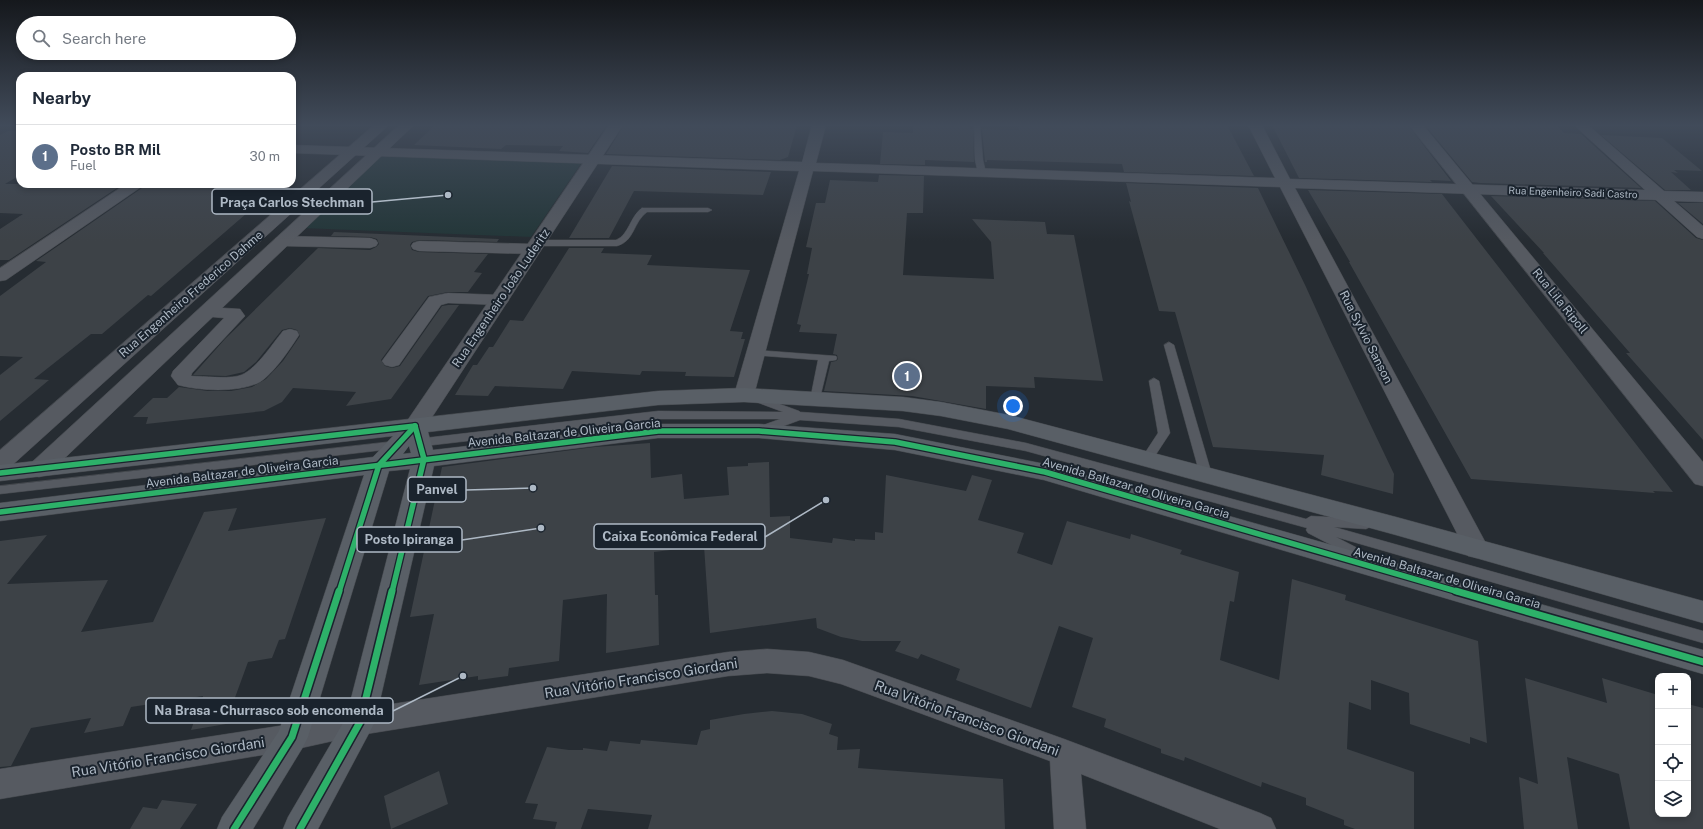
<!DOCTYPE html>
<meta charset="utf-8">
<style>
body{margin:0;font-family:"Public Sans",sans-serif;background:#f6f6f7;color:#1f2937}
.controls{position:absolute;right:12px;bottom:12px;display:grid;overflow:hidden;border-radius:8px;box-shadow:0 2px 6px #0003}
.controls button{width:36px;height:36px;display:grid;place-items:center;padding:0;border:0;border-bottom:1px solid #e0e1e3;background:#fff;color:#1f2937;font:20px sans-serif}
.you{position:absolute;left:1013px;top:406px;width:14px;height:14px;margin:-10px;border:3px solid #fff;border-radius:50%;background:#1a73e8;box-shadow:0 0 0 6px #1a73e833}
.badge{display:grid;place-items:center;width:26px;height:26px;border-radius:50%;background:#7e8892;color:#fff;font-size:13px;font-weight:700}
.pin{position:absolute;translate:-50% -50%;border:2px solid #fff;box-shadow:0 1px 4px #0006}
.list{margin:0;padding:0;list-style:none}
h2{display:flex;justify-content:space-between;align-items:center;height:52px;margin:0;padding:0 16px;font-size:17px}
h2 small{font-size:13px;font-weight:400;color:#747a83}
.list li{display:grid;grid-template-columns:26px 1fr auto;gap:12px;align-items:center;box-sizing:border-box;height:64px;padding:0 16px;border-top:1px solid #e0e1e3}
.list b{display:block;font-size:15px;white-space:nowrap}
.list p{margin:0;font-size:13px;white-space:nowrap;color:#747a83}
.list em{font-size:13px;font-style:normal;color:#747a83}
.icon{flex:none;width:22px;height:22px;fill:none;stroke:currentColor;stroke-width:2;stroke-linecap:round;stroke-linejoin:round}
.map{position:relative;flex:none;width:1703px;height:829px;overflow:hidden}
.search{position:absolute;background:#fff;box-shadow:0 2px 6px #0003;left:16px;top:16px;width:280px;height:44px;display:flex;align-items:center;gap:10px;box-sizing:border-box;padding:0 14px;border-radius:22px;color:#747a83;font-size:15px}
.panel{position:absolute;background:#fff;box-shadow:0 2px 6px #0003;left:16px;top:72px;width:280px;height:116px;border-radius:12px}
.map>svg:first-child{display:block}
</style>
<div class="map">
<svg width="1703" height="829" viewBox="0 0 1703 829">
<rect width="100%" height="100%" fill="#262c32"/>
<path fill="#233638" d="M 380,155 L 582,162 L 531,237 L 301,228 Z"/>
<g fill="#3d4247">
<path d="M 435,125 L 607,125 L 588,153 L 559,151 L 563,146 L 506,145 L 501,149 L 414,145 Z"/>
<path d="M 624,125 L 797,125 L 788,157 L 780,160 L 606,154 Z"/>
<path d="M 913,125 L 970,125 L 970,129 L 973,129 L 974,162 L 925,160 L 925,165 L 880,164 L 883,132 L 913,133 Z"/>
<path d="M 1018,125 L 1227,125 L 1254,176 L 1124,172 L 1122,164 L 987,160 L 987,162 L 985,162 L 982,129 L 1019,130 Z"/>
<path d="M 1272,125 L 1408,125 L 1451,181 L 1430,180 L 1432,182 L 1299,178 Z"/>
<path d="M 1425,125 L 1556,125 L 1564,133 L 1581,134 L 1641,188 L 1480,183 L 1472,182 Z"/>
<path d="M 8,131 L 20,131 L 20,175 L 5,184 L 123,184 L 9,260 L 0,260 L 0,229 L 23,214 L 0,213 L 0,135 Z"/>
<path d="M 1601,135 L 1662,138 L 1702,171 L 1674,170 L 1678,173 L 1671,172 L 1691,190 L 1665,190 Z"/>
<path d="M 612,166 L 771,172 L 763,195 L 634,191 L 609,238 L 569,238 Z"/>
<path d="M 879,175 L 924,176 L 923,213 L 907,213 L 903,275 L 994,279 L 991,242 L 972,219 L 1045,222 L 1047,234 L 1074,235 L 1103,381 L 1034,377 L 1035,388 L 986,386 L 986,409 L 912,396 L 824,391 L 831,362 L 836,361 L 838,359 L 837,355 L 833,354 L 837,334 L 799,332 L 801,325 L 797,324 L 809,274 L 807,274 L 812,248 L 806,247 L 816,203 L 825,203 L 830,180 L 878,182 Z"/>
<path d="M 1126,183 L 1258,188 L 1306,287 L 1330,340 L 1394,474 L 1393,494 L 1321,475 L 1324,455 L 1213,447 L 1175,312 L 1159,311 L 1129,201 L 1131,202 Z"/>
<path d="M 144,184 L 239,184 L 234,188 L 260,189 L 253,194 L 268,195 L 151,296 L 148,295 L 102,334 L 91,334 L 34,379 L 49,380 L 0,421 L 0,375 L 23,357 L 0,356 L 0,296 L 46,262 L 36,261 L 142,188 Z"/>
<path d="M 1308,190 L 1442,194 L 1673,492 L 1653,491 L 1655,493 L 1471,479 L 1349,262 L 1350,262 Z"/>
<path d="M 1491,196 L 1655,201 L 1696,238 L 1703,240 L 1703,440 L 1626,353 L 1630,353 L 1543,253 L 1544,253 Z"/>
<path d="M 1678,203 L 1703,203 L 1703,224 Z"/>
<path d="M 334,232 L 499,239 L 497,242 L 419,240 L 412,242 L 410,245 L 412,250 L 419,252 L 488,254 L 474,272 L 482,273 L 468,292 L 448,292 L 428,296 L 381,360 L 385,366 L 392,368 L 400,366 L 442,306 L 448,305 L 459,305 L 391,399 L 346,406 L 356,392 L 293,388 L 282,402 L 264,411 L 146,424 L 148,417 L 133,417 L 153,398 L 167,398 L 179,387 L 208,391 L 231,391 L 252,387 L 266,379 L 283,361 L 300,336 L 297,330 L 290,328 L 282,330 L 256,362 L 244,372 L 226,376 L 193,375 L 225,339 L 318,248 L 370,250 L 376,247 L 379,244 L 377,239 L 370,237 L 331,236 Z"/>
<path d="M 569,248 L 604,248 L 601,253 L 652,255 L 647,265 L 750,270 L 730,331 L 743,332 L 741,339 L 745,339 L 734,377 L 685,376 L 686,372 L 642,371 L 640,375 L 572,371 L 563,389 L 495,386 L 488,396 L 455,395 L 473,365 L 477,365 L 489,347 L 493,347 L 510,320 L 523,321 Z"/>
<path d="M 650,443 L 651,478 L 682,474 L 684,499 L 729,495 L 727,467 L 748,466 L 748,463 L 769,462 L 770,517 L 790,516 L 790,538 L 832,543 L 833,538 L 855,541 L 855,539 L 875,540 L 875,532 L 883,533 L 886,475 L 966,491 L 972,475 L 992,480 L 978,520 L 1024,533 L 1017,553 L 1052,565 L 1067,521 L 1130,539 L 1131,534 L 1182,550 L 1180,554 L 1239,572 L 1234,602 L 1230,601 L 1220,660 L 1279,680 L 1292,579 L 1346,595 L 1345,600 L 1478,641 L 1487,743 L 1470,737 L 1470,744 L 1410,724 L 1409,693 L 1371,680 L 1371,710 L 1349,702 L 1347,749 L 1414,772 L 1414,829 L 1355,829 L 1344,825 L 1344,820 L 1306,805 L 1306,798 L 1262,782 L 1261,787 L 1185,757 L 1184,761 L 1161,753 L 1161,749 L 1104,727 L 1106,719 L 1072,707 L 1093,638 L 1059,626 L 1031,708 L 956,680 L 960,669 L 921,654 L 918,659 L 895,651 L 901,641 L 862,641 L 841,637 L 817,628 L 816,618 L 710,633 L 704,546 L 654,552 L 655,595 L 658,595 L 659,645 L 606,653 L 607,594 L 563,600 L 559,661 L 509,668 L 508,676 L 478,680 L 478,676 L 419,685 L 434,614 L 410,617 L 442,467 L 595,447 Z"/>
<path d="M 237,508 L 228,531 L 326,518 L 285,639 L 279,640 L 272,658 L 248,662 L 233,703 L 263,698 L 255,719 L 191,730 L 203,696 L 131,707 L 123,726 L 84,733 L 91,718 L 31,728 L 11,766 L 0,767 L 0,541 L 47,535 L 7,584 L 108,580 L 81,632 L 153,622 L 204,512 Z"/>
<path d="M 1525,678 L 1607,703 L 1602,678 L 1658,695 L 1658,814 L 1688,814 L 1688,704 L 1703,708 L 1703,829 L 1630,829 L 1619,774 L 1567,757 L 1578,829 L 1524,829 L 1519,777 L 1538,784 Z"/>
<path d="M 772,711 L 802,714 L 832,724 L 829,734 L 838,737 L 837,750 L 860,749 L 858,768 L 1003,779 L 1005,829 L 648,829 L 652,815 L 588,809 L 581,829 L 555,829 L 557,822 L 533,819 L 538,804 L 525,803 L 547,747 L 569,750 L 583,750 L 583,748 L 607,751 L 610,741 L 640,744 L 641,740 L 697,745 L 701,731 L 710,729 L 710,720 L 744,714 Z"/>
<path d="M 439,771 L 448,804 L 391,829 L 384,796 Z"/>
<path d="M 162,800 L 197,804 L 180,829 L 130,829 L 143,807 L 157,809 Z"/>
</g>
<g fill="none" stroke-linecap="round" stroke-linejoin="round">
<g stroke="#44484d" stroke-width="1">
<g id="service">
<path d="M 974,125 L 980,125 L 983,160 L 986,173 L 982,175 L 978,173 L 975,160 Z"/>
<path d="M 642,208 L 708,208 L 712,210 L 708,212 L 647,212 C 633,222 635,241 617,246 L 538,246 L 534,243 L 538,240 L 616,240 C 629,235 630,216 642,208 Z"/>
<path d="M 1169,342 L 1174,345 L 1212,475 L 1210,478 L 1206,479 L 1202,478 L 1200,475 L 1164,345 Z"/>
<path d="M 756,350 L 836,356 L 837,358 L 836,360 L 829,361 L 819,402 L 815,403 L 810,400 L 818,360 L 752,355 L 751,353 Z"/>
<path d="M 1154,378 L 1159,381 L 1170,433 L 1151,462 L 1143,462 L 1141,459 L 1158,433 L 1149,381 Z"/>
<path d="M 755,395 L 799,411 L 800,412 L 899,419 L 1026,443 L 1306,519 L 1311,516 L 1366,519 L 1370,521 L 1372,524 L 1370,527 L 1366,529 L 1334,527 L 1703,631 L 1703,643 L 1336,537 L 1369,554 L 1371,557 L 1369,560 L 1364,562 L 1308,533 L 1306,530 L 1307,528 L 1026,451 L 899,427 L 800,420 L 762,434 L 758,433 L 756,430 L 758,427 L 780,419 L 658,419 L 416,447 L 412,446 L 410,443 L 412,440 L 416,439 L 658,411 L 783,412 L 751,400 L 750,398 Z"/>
<path d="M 397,441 L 401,442 L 403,445 L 401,448 L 0,494 L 0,486 Z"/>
</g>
</g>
<g stroke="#44484d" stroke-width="1">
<g id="minor">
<path d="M 812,125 L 826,125 L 816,163 L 1275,178 L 1248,125 L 1262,125 L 1290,179 L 1645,190 L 1574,125 L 1588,125 L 1664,191 L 1703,192 L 1703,202 L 1674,201 L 1703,226 L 1703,239 L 1697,237 L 1656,200 L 1295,188 L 1489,549 L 1486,556 L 1477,558 L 1468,556 L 1465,549 L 1280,187 L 813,171 L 754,395 L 751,400 L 744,401 L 737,400 L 734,395 L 799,171 L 292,153 L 292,145 L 802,162 Z"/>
<path d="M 126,184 L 143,184 L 141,187 L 6,280 L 0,281 L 0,268 Z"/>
<path d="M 282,236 L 370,238 L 376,240 L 378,243 L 376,246 L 370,248 L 282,246 L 276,244 L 274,241 L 276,238 Z"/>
<path d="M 419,241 L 533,244 L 539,245 L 541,249 L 539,253 L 533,254 L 419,251 L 413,249 L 411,246 L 413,243 Z"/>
<path d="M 448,293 L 500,295 L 506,296 L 509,300 L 506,304 L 500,305 L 448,303 L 441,305 L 399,365 L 392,367 L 385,365 L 382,361 L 429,297 Z"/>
<path d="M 207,307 L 240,309 L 245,316 L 192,373 L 191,376 C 206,376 223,379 238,376 C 255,372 272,344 283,331 L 290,329 L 297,331 L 299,335 C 290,349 274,373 260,382 C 239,393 200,391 178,385 L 171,376 L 173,371 L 224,318 L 201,316 L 198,312 L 201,308 Z"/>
<path d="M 767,649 L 809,652 L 843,660 L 1064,739 L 1260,813 L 1271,818 L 1276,829 L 1220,829 L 1081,774 L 1086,829 L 1054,829 L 1050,761 L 841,684 L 809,676 L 767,673 L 728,676 L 360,735 L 292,750 L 0,799 L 0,769 L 292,724 L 360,709 L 728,652 Z"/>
</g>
</g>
<g stroke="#44484d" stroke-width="1">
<g id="tertiary">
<path d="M 374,125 L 389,125 L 8,469 L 0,471 L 0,450 Z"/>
<path d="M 399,125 L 414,125 L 47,475 L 39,477 L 31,475 L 27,469 L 31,463 Z"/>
<path d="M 609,125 L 623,125 L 423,431 L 415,433 L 407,431 L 404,426 L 407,421 Z"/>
<path d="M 1409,125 L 1423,125 L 1703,462 L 1703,486 L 1695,484 Z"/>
</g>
</g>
<g stroke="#44484d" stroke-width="1">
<path id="secondary" d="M 744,388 L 903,397 L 941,402 L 1009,415 L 1396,517 L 1703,601 L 1703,623 L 1396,535 L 1008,429 L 941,416 L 903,411 L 744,402 L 658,405 L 428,432 L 433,450 L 658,424 L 759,424 L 895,434 L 1045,464 L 1703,650 L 1703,674 L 1044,480 L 895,450 L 759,438 L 658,438 L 434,466 L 375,722 L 318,829 L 283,829 L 288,817 L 346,718 L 410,469 L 389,471 L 308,737 L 303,747 L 253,829 L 217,829 L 222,817 L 279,731 L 364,475 L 0,521 L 0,503 L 373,457 L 393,436 L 0,481 L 0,465 L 658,391 ZM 409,446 L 411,453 L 403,454 Z"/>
</g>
<use href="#service" fill="#565a61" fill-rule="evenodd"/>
<use href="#minor" fill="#565a61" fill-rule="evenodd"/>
<use href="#tertiary" fill="#565a61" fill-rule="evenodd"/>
<use href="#secondary" fill="#595f66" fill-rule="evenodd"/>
<g stroke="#1a232d" stroke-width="8">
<g id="cycleway-far1">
<path d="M 0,473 L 415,426"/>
<path d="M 0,512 L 658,431 L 759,431 L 895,442 L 1045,472 L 1459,592"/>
<path d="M 339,592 L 379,465 L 415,426"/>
<path d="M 392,592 L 424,459 L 415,426"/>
</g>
</g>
<g stroke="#1a232d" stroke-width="10">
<g id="cycleway">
<path d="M 1456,591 L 1703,662"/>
<path d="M 234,829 L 292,737 L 339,591"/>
<path d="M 300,829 L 360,722 L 392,591"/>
</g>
</g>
<use href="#cycleway-far1" stroke="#2db169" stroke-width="5.5"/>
<use href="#cycleway" stroke="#2db169" stroke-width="7"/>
</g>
<linearGradient id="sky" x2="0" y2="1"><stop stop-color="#15181c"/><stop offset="0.52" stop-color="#414b5a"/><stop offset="1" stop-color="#414b5a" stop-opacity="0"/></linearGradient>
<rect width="1703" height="241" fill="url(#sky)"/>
<g text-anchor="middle" stroke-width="4" stroke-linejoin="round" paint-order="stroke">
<g font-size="10" fill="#aeb9c5" stroke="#1a232d">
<text transform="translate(1573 192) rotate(2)" y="4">Rua Engenheiro Sadi Castro</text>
</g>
<g font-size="12" fill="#aeb9c5" stroke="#1a232d">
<text transform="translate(191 294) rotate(-41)" y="4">Rua Engenheiro Frederico Dahme</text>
<text transform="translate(501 298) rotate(-56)" y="4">Rua Engenheiro João Luderitz</text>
<text transform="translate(1560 301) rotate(51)" y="4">Rua Lila Ripoll</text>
<text transform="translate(1366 337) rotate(63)" y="4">Rua Sylvio Sanson</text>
<text transform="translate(564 433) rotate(-6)" y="4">Avenida Baltazar de Oliveira Garcia</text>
<text transform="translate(242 472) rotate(-7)" y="4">Avenida Baltazar de Oliveira Garcia</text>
<text transform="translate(1136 488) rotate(16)" y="4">Avenida Baltazar de Oliveira Garcia</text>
<text transform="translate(1447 578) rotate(16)" y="4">Avenida Baltazar de Oliveira Garcia</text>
</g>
<g font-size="14" fill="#aeb9c5" stroke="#1a232d">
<text transform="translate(641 678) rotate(-9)" y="5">Rua Vitório Francisco Giordani</text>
<text transform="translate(967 718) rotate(20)" y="5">Rua Vitório Francisco Giordani</text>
<text transform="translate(168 757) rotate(-9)" y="5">Rua Vitório Francisco Giordani</text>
</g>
</g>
<path fill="none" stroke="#aeb9c5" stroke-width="1.5" d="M448 195L372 202M533 488L466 490M826 500L765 537M541 528L462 540M463 676L393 711"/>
<g fill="#aeb9c5" stroke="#1a232d" stroke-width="1.5">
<circle cx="448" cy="195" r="4"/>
<circle cx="533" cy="488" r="4"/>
<circle cx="826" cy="500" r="4"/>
<circle cx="541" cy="528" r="4"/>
<circle cx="463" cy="676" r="4"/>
</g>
<g fill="#1a232d" stroke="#aeb9c5" stroke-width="1.5">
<rect x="212" y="189" width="160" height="25" rx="4"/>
<rect x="408" y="477" width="58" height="25" rx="4"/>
<rect x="594" y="524" width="171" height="25" rx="4"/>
<rect x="357" y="527" width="105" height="25" rx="4"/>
<rect x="146" y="698" width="247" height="25" rx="4"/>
</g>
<g font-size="13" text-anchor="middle" font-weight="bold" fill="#aeb9c5">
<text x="292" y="207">Praça Carlos Stechman</text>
<text x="437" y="494">Panvel</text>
<text x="680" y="541">Caixa Econômica Federal</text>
<text x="409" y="544">Posto Ipiranga</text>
<text x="269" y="715">Na Brasa - Churrasco sob encomenda</text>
</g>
</svg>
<div class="controls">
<button>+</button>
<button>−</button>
<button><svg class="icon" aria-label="locate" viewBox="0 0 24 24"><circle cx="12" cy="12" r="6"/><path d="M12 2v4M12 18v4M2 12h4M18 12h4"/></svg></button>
<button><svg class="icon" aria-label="layers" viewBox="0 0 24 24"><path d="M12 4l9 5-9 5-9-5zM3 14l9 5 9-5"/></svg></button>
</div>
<div class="you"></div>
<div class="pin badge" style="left:907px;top:376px;background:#5c6f8a">1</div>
<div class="search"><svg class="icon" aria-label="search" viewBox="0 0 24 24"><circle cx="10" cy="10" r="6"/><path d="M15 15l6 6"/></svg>Search here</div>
<section class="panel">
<h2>Nearby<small></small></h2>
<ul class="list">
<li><span class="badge" style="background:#5c6f8a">1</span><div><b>Posto BR Mil</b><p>Fuel</p></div><em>30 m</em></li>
</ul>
</section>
</div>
